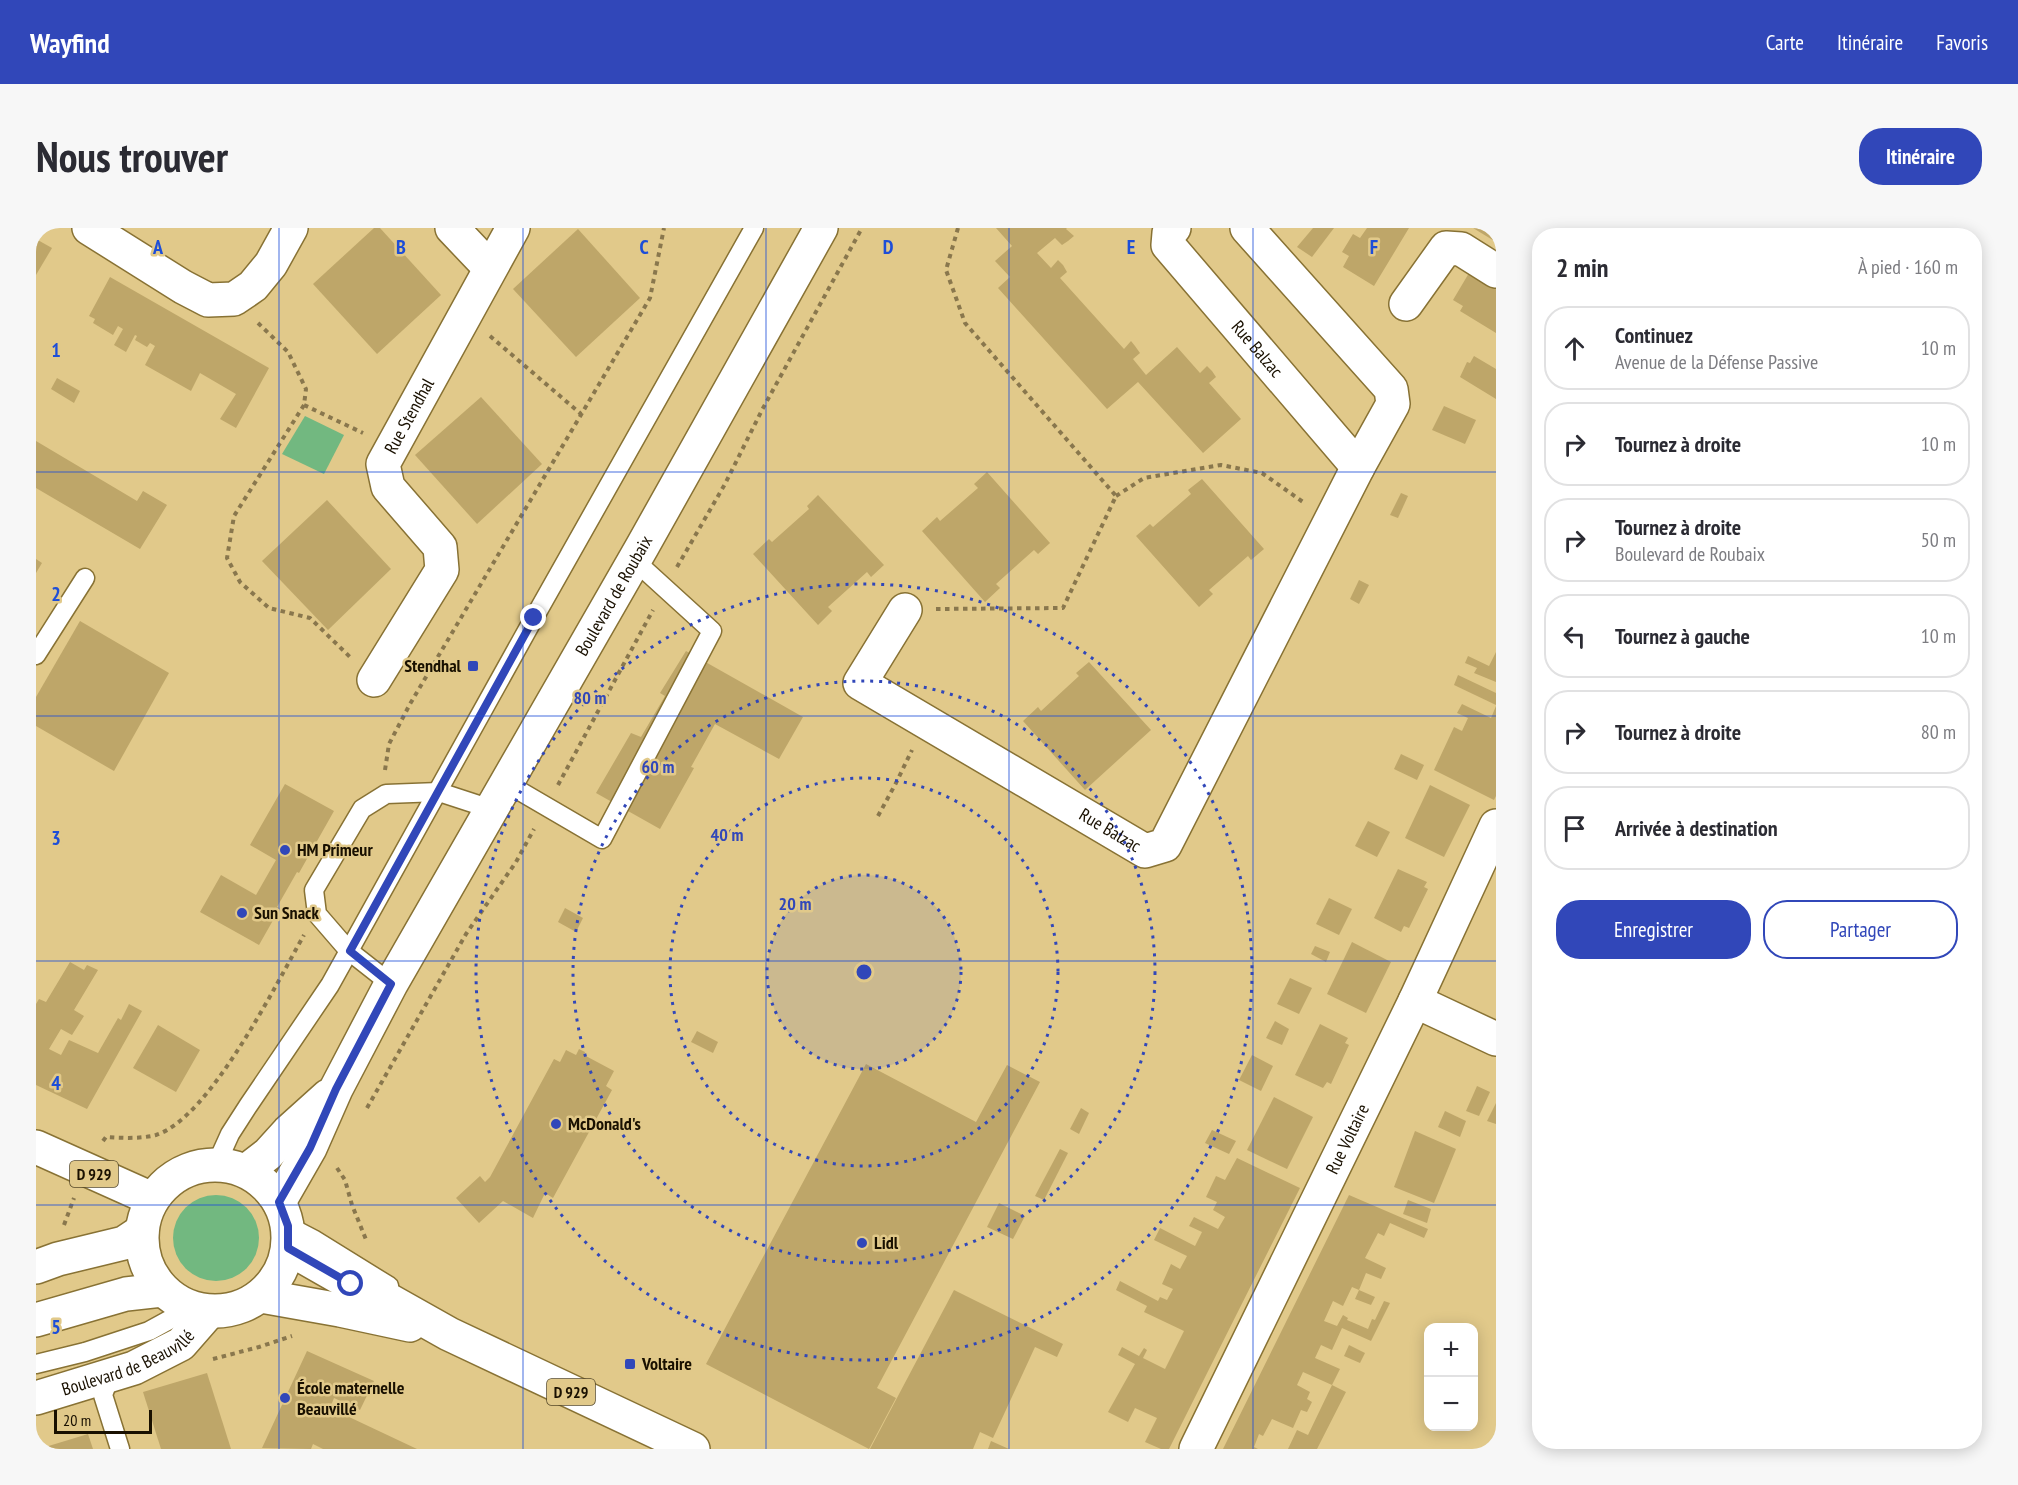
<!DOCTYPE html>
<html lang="fr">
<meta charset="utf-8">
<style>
body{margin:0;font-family:"PT Sans Narrow",sans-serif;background:#f7f7f7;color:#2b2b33}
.controls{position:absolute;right:18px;bottom:18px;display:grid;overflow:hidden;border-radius:12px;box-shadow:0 3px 15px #0003}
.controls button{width:54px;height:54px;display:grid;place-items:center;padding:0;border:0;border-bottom:2px solid #e1e1e2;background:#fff;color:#2b2b33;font:30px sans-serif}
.scale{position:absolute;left:18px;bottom:15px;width:98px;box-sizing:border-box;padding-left:6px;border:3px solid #191000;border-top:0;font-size:16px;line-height:21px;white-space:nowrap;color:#191000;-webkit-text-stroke:4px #e1c98a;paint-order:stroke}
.stop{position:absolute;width:18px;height:18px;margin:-14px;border:4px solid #3147b9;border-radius:50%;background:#fff}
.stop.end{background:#3147b9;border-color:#fff;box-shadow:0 2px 6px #0008}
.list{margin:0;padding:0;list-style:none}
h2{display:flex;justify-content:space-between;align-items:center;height:78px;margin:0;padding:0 24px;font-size:26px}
h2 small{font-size:20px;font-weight:400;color:#7c7c81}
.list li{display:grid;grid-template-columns:39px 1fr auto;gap:18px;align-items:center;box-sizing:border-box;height:84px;margin:0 12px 12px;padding:0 12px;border:2px solid #e1e1e2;border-radius:24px}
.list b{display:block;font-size:22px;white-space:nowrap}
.list p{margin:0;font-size:20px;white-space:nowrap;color:#7c7c81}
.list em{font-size:20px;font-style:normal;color:#7c7c81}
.actions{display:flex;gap:12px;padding:18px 24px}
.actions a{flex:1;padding:14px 0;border:2px solid #3147b9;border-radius:24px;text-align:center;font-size:21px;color:#3147b9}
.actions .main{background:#3147b9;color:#fff}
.icon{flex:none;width:33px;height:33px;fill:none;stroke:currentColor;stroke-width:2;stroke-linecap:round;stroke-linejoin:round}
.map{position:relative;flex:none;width:1460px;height:1221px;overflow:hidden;border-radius:24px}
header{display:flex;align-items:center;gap:36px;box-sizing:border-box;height:84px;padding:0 30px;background:#3147b9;color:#fff}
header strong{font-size:28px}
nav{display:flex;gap:33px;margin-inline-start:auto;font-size:21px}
.intro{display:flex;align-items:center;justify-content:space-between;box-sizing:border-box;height:144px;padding:0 36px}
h1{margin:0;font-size:42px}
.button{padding:15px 27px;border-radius:24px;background:#3147b9;color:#fff;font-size:21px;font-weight:700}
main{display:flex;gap:36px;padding:0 36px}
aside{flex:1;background:#fff;border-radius:24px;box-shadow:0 3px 15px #0003}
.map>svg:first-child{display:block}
</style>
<header>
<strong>Wayfind</strong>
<nav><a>Carte</a><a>Itinéraire</a><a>Favoris</a></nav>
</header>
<div class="intro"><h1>Nous trouver</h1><a class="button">Itinéraire</a></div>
<main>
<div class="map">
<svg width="1460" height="1221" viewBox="0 0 1460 1221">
<rect width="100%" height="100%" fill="#e1c98a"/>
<g fill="#72b880">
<path d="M 269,188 L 308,207 L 288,246 L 246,226 Z"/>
<circle cx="180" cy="1010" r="43"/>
</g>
<g fill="#bea669">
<path d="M 338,0 L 344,0 L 405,67 L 341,126 L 277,56 Z"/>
<path d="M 960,0 L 1031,0 L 1030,1 L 1038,8 L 1032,13 L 1026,17 L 1019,10 L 1001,25 L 1015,40 L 1022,32 L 1027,37 L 1031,44 L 1024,50 L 1088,121 L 1095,113 L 1099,118 L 1104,125 L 1097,131 L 1110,147 L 1141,119 L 1164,145 L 1171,138 L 1176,143 L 1180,149 L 1173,155 L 1205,191 L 1167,225 L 1102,154 L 1071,181 L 962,60 L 974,49 L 959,33 L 976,18 Z"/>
<path d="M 1277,0 L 1298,0 L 1276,29 L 1261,19 Z"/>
<path d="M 1331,0 L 1373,0 L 1338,58 L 1307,39 L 1313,28 L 1306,24 L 1317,6 L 1324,10 Z"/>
<path d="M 1437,0 L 1460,0 L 1460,14 Z"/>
<path d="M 542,1 L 604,70 L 540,129 L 477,61 Z"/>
<path d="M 0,11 L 16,20 L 0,47 Z"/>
<path d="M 1433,45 L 1460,61 L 1460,105 L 1424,83 L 1427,78 L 1417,72 Z"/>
<path d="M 74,49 L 233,140 L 200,200 L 184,191 L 200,166 L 164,145 L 155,163 L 109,137 L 119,118 L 114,115 L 111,119 L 99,112 L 101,108 L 99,107 L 90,124 L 78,117 L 87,101 L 82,98 L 77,107 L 57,95 L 59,91 L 53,88 Z"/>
<path d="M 1438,128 L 1460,141 L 1460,171 L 1424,149 L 1431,134 L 1434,135 Z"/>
<path d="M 21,150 L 44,163 L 38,175 L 15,161 Z"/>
<path d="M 445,169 L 506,236 L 441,296 L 379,227 Z"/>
<path d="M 1408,178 L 1440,192 L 1429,216 L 1396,202 Z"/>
<path d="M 0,213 L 101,273 L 107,263 L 131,277 L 104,321 L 0,260 Z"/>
<path d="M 951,244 L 1014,315 L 1002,326 L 998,322 L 960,356 L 964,360 L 949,374 L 886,303 L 901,289 L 904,293 L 942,260 L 938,256 Z"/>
<path d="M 1166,251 L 1228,321 L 1215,332 L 1212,328 L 1173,362 L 1177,366 L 1163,379 L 1100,308 L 1114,296 L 1117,299 L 1155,266 L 1152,262 Z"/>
<path d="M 1365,265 L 1372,268 L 1362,290 L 1354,287 Z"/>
<path d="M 782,267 L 848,337 L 835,349 L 831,344 L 792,379 L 796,383 L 782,397 L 717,326 L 733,311 L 736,314 L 773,281 L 771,278 Z"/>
<path d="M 291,272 L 355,341 L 292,402 L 226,333 Z"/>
<path d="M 0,331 L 6,335 L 0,345 Z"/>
<path d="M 1323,352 L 1333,357 L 1323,376 L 1314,371 Z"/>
<path d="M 44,393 L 133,445 L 78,543 L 0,498 L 0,469 Z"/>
<path d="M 650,423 L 767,489 L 743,531 L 679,496 L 655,539 L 658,540 L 624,601 L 560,565 L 595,505 L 605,509 L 629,468 L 624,465 Z"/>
<path d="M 1460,424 L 1460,454 L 1438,445 L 1441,440 L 1429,435 L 1432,428 L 1453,438 Z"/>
<path d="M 1053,434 L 1115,502 L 1049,562 L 987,493 L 1002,479 L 1005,483 L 1043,448 L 1040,445 Z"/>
<path d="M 1422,447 L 1460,465 L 1460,477 L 1418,457 Z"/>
<path d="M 1426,476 L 1455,490 L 1460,478 L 1460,568 L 1458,572 L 1398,542 L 1418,499 L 1426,503 L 1432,490 L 1421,485 Z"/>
<path d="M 1365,526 L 1388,537 L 1381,552 L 1358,541 Z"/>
<path d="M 249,556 L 298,583 L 263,645 L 261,644 L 241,679 L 244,680 L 223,717 L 164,684 L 185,647 L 220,667 L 240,632 L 214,617 Z"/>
<path d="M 1394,557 L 1434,577 L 1408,629 L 1369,610 Z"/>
<path d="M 1332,593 L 1354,604 L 1341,629 L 1319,618 Z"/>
<path d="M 1362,641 L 1391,654 L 1388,659 L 1392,661 L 1373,700 L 1368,698 L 1365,704 L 1338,690 Z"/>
<path d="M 1293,670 L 1316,681 L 1303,707 L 1280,696 Z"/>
<path d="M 529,680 L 547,690 L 540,704 L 522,694 Z"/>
<path d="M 1316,714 L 1355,734 L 1330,785 L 1291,766 Z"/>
<path d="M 1279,718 L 1294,724 L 1290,734 L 1275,726 Z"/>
<path d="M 34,734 L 48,742 L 51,737 L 62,742 L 38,782 L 48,788 L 36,807 L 25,801 L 13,821 L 25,827 L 33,812 L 62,825 L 82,790 L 85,792 L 93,776 L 106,783 L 51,881 L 0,857 L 0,776 L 3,771 L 10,774 Z"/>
<path d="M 1254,750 L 1276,760 L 1263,786 L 1241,776 Z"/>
<path d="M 1239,793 L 1253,801 L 1246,817 L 1230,810 Z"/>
<path d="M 1284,796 L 1312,810 L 1309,815 L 1313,817 L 1295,856 L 1291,854 L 1287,860 L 1259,847 Z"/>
<path d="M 122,797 L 164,822 L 140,864 L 97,840 Z"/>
<path d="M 661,803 L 682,814 L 677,825 L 655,814 Z"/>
<path d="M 543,821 L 549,824 L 548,827 L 578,843 L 570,858 L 576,862 L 517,970 L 509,965 L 497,990 L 467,973 L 443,995 L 420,970 L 444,948 L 449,954 L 454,949 L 518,831 L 524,834 L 530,822 L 540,827 Z"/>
<path d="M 1216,827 L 1237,838 L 1225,863 L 1203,852 Z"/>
<path d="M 830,836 L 940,894 L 971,837 L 1004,854 L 841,1160 L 860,1170 L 833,1221 L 670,1136 Z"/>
<path d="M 1441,858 L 1454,864 L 1443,888 L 1430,883 Z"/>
<path d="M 1238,869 L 1277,889 L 1251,941 L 1211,922 Z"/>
<path d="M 1460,875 L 1460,896 L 1451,893 Z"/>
<path d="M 1045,880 L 1053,885 L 1043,906 L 1034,901 Z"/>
<path d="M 1409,883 L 1430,893 L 1424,909 L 1402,899 Z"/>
<path d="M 1176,902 L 1200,913 L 1193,926 L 1169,915 Z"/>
<path d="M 1379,903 L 1420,921 L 1398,975 L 1358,959 Z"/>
<path d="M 1024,921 L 1032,925 L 1008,972 L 999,968 Z"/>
<path d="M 1201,930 L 1264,960 L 1133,1221 L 1125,1221 L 1109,1214 L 1121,1190 L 1099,1180 L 1092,1194 L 1072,1184 L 1099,1136 L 1082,1127 L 1086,1119 L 1103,1128 L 1108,1120 L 1111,1122 L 1107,1130 L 1129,1141 L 1148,1103 L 1108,1084 L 1111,1078 L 1080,1062 L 1084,1053 L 1122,1073 L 1124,1069 L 1131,1072 L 1137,1061 L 1126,1056 L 1135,1036 L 1144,1041 L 1151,1028 L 1118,1012 L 1124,1000 L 1159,1018 L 1166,1004 L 1153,998 L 1158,989 L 1182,1001 L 1189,989 L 1177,982 L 1181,974 L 1170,969 L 1180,948 L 1189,952 Z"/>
<path d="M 1313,967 L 1392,1001 L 1388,1010 L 1354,995 L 1348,1008 L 1342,1005 L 1329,1030 L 1350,1040 L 1345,1051 L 1330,1045 L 1323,1062 L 1339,1069 L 1335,1077 L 1319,1071 L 1323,1062 L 1316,1059 L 1307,1078 L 1297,1073 L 1288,1093 L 1301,1098 L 1307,1087 L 1312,1090 L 1311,1092 L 1332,1101 L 1336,1091 L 1339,1092 L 1348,1073 L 1354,1075 L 1335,1113 L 1306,1100 L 1296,1122 L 1285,1117 L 1279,1130 L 1304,1141 L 1296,1157 L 1310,1164 L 1281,1221 L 1252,1221 L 1261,1202 L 1272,1207 L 1296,1157 L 1267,1144 L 1261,1157 L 1274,1164 L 1271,1171 L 1276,1174 L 1271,1184 L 1265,1182 L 1257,1200 L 1236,1191 L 1227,1208 L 1223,1206 L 1218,1219 L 1222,1221 L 1187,1221 Z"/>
<path d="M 1372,972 L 1395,981 L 1391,995 L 1367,986 Z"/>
<path d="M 963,975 L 989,988 L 977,1011 L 951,999 Z"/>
<path d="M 918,1062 L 1027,1116 L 1021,1129 L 999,1119 L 957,1210 L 944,1204 L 937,1221 L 834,1221 Z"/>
<path d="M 1313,1117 L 1329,1125 L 1324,1135 L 1308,1128 Z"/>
<path d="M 271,1123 L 338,1153 L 324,1182 L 298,1170 L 294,1180 L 381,1221 L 287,1221 L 277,1216 L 275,1221 L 226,1220 Z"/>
<path d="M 171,1145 L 195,1221 L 125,1221 L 107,1164 Z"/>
<path d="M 52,1206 L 57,1221 L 6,1221 L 6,1220 Z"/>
<path d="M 955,1213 L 973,1221 L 952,1221 Z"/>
</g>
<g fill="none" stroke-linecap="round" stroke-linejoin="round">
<g stroke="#887234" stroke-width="21">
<g id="lane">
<path d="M 0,427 L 49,350"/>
<path d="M 470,555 L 566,611 L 676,403 L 598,332"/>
<path d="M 355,756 L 313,723 L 281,686 L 278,662 L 326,581 L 350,566 L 403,564 L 455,581"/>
<path d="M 180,937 L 194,906 L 212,878 L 294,757 L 498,390 L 718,0"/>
<path d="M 252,998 L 277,1011 L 353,1058"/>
<path d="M 0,1136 L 49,1124 L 113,1103 L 155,1080"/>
<path d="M 74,1148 L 67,1167 L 84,1221"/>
</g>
</g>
<g stroke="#887234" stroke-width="36">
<g id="street">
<path d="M 53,0 L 147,59 L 172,72 L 198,71 L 217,58 L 235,36 L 255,0"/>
<path d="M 416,0 L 454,40"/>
<path id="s1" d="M 1138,0 L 1133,5 L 1132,17 L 1322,239"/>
<path d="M 1370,76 L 1410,20 L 1425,21 L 1460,43"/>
<path id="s2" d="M 869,382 L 824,455 L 1109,623 L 1129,617 L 1322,239 L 1357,176 L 1355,161 L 1211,0"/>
<path id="s3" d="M 338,452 L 406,342 L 404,319 L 352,259 L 347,236 L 477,0"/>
<path d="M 1379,773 L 1460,811"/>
<path id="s4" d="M 0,1170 L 98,1140 L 145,1116 L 173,1084"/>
<path id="s5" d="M 1160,1221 L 1379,773 L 1460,598"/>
</g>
</g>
<g stroke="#887234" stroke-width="36">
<g id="secondary">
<path d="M 210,943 L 232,926 L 252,904 L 292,868"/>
<path id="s6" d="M 243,974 L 274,920 L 300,861 L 355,756 L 606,319 L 785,0"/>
<path d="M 0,1039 L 22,1031 L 88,1015 L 106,1003"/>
<path d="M 0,1092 L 90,1066 L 126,1062"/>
</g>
</g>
<g stroke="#887234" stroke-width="36">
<g id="primary">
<path d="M 0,919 L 116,971"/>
<circle cx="179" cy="1010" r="73"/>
<path d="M 252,1020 L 315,1056 L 349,1070 L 413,1106 L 657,1221"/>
<path d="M 225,1068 L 304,1082 L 374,1097"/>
</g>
</g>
<g stroke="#89774d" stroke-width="4" stroke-dasharray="4.5 4.5" stroke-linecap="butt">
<path d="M 222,95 L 252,124 L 270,161 L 268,177 L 198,288 L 191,330 L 204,354 L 233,380 L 274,390 L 315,430"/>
<path d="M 454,108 L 545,186"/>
<path d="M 268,177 L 327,205"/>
<path d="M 1080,268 L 1108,250 L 1185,237 L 1226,245 L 1267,274"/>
<path d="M 641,339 L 689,256 L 726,182 L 826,0"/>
<path d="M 900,381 L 1027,380 L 1080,268 L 929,95 L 910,42 L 922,0"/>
<path d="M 349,542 L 353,516 L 374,476 L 614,70 L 628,0"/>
<path d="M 522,557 L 617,382"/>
<path d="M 842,588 L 860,555 L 876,522"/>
<path d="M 331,880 L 430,706 L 480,634 L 498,601"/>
<path d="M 67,913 L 70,909 C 86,910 104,911 120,907 C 174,890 240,756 268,707"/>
<path d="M 301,940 L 309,952 L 316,977 L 331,1014"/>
<path d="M 28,997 L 38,970"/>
<path d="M 177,1131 L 223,1119 L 256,1108"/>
</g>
<use href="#lane" stroke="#fff" stroke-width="18"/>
<use href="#street" stroke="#fff" stroke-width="33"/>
<use href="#secondary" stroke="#fff" stroke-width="33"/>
<use href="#primary" stroke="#fff" stroke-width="33"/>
</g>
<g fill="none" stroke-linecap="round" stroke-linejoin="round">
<path stroke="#3147b9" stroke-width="8" d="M 315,1056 L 252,1020 L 252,998 L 243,974 L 274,920 L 300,861 L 355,756 L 314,723 L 498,390"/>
</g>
<path fill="none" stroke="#1d4ed8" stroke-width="1.5" stroke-opacity="0.55" d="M 243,0 L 243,1221M 487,0 L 487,1221M 730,0 L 730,1221M 973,0 L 973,1221M 1217,0 L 1217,1221M 0,244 L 1460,244M 0,488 L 1460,488M 0,733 L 1460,733M 0,977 L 1460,977"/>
<circle cx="828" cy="744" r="97" fill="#3147b9" fill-opacity=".12"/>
<g fill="none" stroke="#3147b9" stroke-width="3" stroke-dasharray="3 6">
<circle cx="828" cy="744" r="97"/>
<circle cx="828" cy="744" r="194"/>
<circle cx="828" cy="744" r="291"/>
<circle cx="828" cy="744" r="388"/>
</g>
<g fill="#3147b9" stroke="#e1c98a" stroke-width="2">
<rect x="431" y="432" width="12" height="12" rx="3"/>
<circle cx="249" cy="622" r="6"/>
<circle cx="206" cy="685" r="6"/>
<circle cx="520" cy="896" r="6"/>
<circle cx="826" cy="1015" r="6"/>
<rect x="588" y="1130" width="12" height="12" rx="3"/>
<circle cx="249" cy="1170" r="6"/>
</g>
<g text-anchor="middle" stroke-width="5" stroke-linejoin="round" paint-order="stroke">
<g fill="#e1c98a" stroke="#554829" stroke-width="1.5">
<rect x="34" y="933" width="48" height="26" rx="4.5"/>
<rect x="511" y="1151" width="48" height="26" rx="4.5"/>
</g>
<g font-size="16" font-weight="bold" fill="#191000">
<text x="58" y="952">D 929</text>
<text x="535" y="1170">D 929</text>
</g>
<g font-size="18" fill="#191000" stroke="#e1c98a">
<text dy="6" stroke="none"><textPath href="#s1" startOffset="156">Rue Balzac</textPath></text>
<text dy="6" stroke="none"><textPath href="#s3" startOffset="310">Rue Stendhal</textPath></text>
<text dy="6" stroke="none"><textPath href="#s6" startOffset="693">Boulevard de Roubaix</textPath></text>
<text dy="6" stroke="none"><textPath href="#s2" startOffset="376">Rue Balzac</textPath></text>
<text dy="6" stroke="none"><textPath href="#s5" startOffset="345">Rue Voltaire</textPath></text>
<text dy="6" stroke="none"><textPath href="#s4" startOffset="99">Boulevard de Beauvillé</textPath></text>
</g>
<g font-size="18" font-weight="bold" fill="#191000" stroke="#e1c98a" text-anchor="start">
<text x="425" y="444" text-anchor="end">Stendhal</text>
<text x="261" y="628">HM Primeur</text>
<text x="218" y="691">Sun Snack</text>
<text x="532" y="902">McDonald's</text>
<text x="838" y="1021">Lidl</text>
<text x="606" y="1142">Voltaire</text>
<text x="261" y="1166">École maternelle<tspan x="261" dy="21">Beauvillé</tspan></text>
</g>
</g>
<g font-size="20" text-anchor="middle" font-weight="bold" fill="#1d4ed8" stroke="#e1c98a" stroke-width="5" stroke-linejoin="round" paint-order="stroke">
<text x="122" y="26">A</text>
<text x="365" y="26">B</text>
<text x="608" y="26">C</text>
<text x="852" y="26">D</text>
<text x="1095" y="26">E</text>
<text x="1338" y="26">F</text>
<text x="20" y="129">1</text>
<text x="20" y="373">2</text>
<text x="20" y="617">3</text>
<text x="20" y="862">4</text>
<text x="20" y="1106">5</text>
</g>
<circle cx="828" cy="744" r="9" fill="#3147b9" stroke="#e1c98a" stroke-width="3"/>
<g font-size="18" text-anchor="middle" font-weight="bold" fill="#3147b9" stroke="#e1c98a" stroke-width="5" stroke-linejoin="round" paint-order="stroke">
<text x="554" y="476">80 m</text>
<text x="622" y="545">60 m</text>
<text x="691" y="613">40 m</text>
<text x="759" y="682">20 m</text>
</g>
</svg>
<div class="controls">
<button>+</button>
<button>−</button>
</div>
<div class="scale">20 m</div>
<div class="stop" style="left:315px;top:1056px"></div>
<div class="stop end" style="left:498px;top:390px"></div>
</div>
<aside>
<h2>2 min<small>À pied · 160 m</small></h2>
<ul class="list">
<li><svg class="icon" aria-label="ahead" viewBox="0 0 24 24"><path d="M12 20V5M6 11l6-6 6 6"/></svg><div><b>Continuez</b><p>Avenue de la Défense Passive</p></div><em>10 m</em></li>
<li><svg class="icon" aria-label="right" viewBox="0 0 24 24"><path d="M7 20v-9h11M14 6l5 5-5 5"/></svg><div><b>Tournez à droite</b></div><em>10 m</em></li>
<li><svg class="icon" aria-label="right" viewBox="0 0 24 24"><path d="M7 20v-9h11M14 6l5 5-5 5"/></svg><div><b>Tournez à droite</b><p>Boulevard de Roubaix</p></div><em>50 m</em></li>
<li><svg class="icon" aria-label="left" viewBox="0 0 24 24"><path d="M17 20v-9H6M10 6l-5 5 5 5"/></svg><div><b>Tournez à gauche</b></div><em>10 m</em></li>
<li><svg class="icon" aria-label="right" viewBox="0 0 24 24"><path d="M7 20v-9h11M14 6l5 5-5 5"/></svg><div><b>Tournez à droite</b></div><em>80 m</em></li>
<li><svg class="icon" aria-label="arrive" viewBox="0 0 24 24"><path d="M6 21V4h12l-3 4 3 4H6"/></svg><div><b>Arrivée à destination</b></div></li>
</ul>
<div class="actions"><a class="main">Enregistrer</a><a>Partager</a></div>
</aside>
</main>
